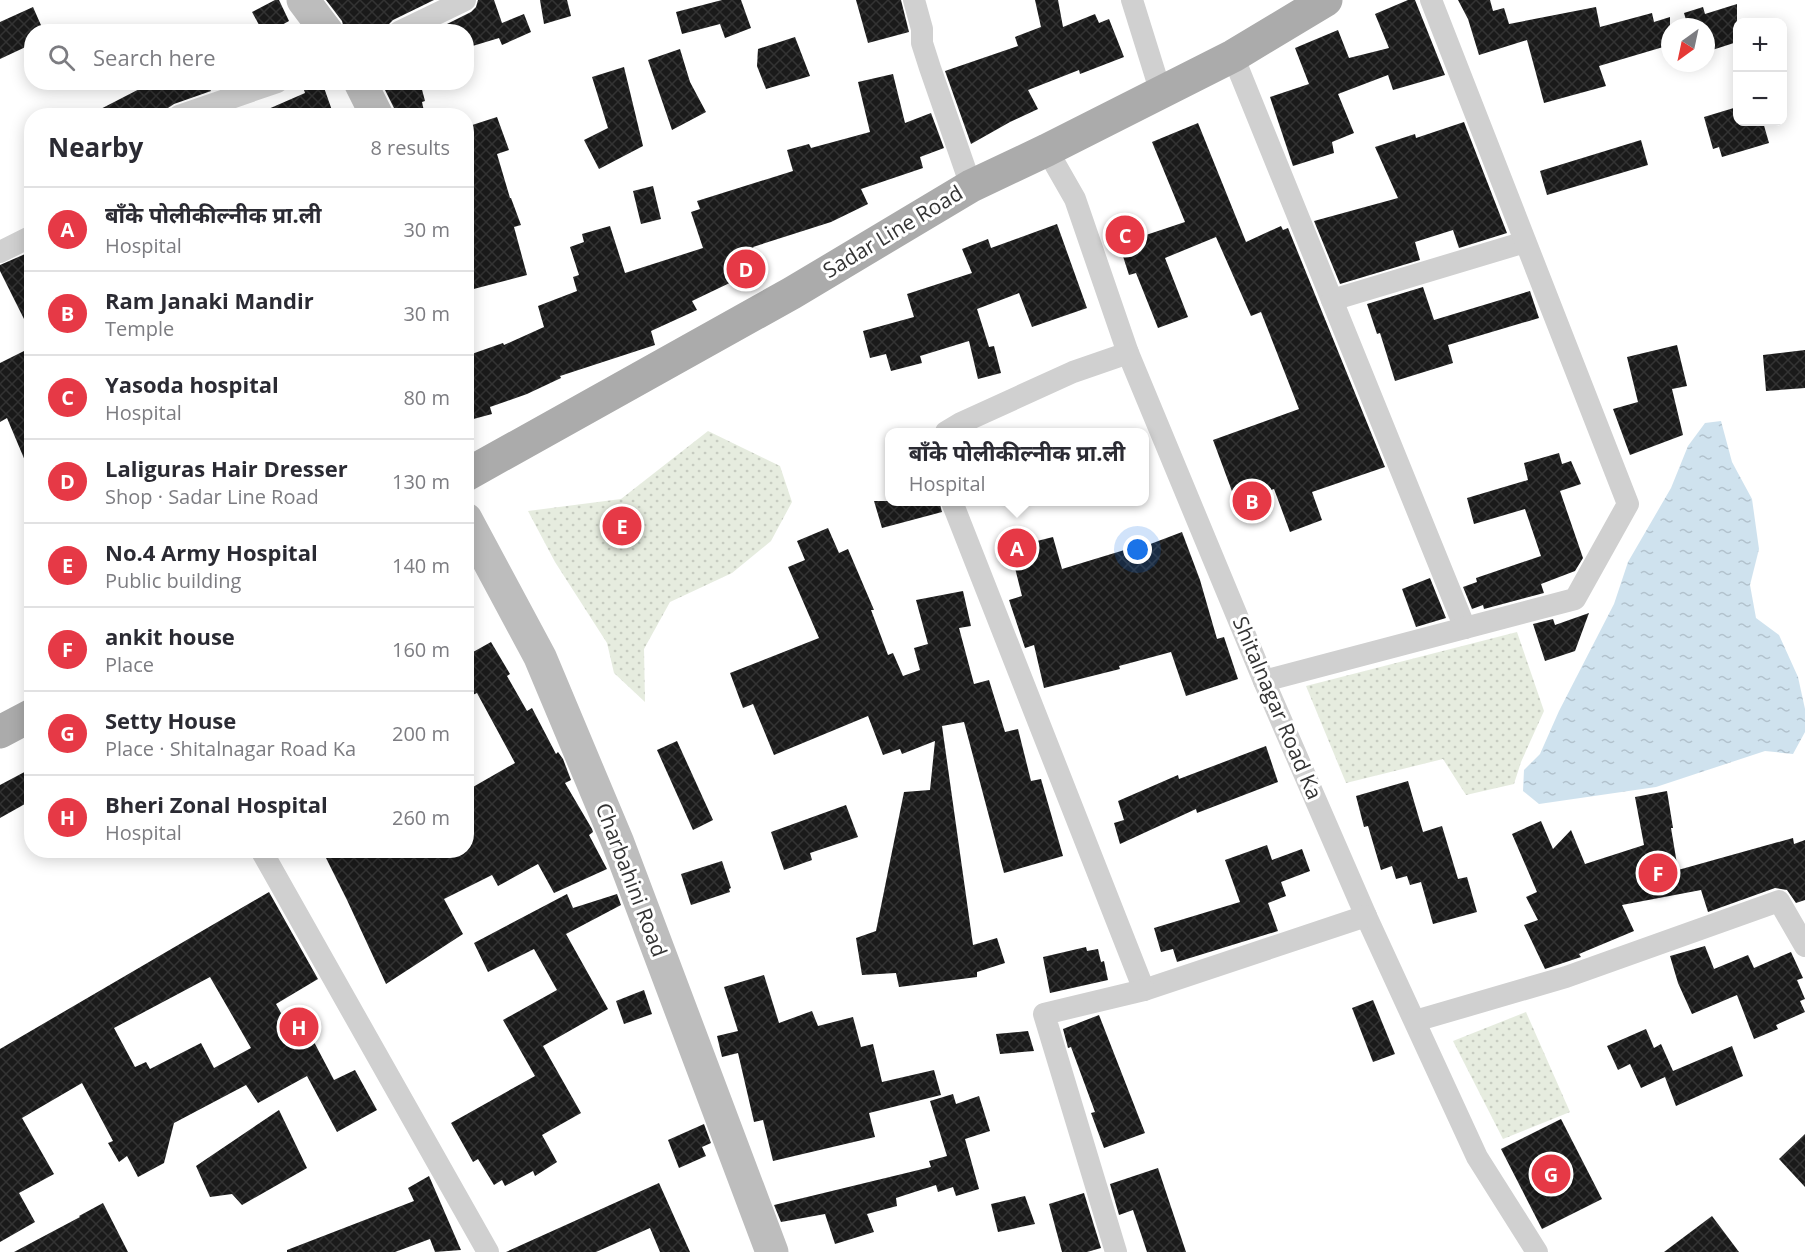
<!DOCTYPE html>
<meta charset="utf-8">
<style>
body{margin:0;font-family:"Open Sans","Noto Sans Devanagari",sans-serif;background:#f2f2f3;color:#2b2b33}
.controls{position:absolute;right:18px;top:18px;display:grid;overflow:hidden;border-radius:12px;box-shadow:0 3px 15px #0003}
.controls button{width:54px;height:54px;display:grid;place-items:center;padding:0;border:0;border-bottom:2px solid #e1e1e2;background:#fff;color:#2b2b33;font:30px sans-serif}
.compass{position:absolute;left:1661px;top:18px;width:54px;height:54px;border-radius:50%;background:#fff;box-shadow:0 3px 15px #0003;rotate:213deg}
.you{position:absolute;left:1138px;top:550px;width:21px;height:21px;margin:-15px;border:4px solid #fff;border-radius:50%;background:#1a73e8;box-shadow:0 0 0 9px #1a73e833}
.badge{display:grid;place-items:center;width:39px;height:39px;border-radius:50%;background:#e63946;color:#fff;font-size:20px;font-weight:700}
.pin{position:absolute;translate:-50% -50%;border:3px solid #fff;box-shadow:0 2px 6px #0006}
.popup{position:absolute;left:885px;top:428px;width:264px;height:78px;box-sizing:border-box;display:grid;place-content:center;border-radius:12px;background:#fff;filter:drop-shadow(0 2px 4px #0005);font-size:20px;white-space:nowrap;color:#7c7c81}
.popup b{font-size:22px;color:#2b2b33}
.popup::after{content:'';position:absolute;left:50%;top:100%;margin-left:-12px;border:12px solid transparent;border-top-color:#fff}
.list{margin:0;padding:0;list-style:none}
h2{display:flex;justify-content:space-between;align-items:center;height:78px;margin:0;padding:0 24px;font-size:26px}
h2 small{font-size:20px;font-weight:400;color:#7c7c81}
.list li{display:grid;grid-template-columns:39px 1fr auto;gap:18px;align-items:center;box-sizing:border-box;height:84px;padding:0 24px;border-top:2px solid #e1e1e2}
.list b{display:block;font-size:22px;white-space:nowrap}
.list p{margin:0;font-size:20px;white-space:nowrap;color:#7c7c81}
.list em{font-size:20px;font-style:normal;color:#7c7c81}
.icon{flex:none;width:33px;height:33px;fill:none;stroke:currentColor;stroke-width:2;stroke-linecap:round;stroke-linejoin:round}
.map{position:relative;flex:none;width:1805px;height:1252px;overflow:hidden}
.search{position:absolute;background:#fff;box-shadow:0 3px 15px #0003;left:24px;top:24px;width:450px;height:66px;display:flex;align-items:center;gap:15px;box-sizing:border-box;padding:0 21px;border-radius:24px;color:#7c7c81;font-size:22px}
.panel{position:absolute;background:#fff;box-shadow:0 3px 15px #0003;left:24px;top:108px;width:450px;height:750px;border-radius:24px}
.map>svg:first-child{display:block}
</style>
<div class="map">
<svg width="1805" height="1252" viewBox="0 0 1805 1252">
<defs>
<pattern id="park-dots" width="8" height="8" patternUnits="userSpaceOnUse" patternTransform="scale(1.5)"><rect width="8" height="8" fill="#e6ecdf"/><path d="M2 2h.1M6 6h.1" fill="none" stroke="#c6cbc0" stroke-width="1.8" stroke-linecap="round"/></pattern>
<pattern id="water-ripples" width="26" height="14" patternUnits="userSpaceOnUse" patternTransform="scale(1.5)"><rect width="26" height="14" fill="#cfe2ee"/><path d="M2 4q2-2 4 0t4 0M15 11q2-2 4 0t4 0" fill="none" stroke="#b2c2cd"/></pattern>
<pattern id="building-cross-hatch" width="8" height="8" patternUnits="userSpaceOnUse" patternTransform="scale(1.5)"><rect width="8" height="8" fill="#1a1a1a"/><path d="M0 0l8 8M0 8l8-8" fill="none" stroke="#333"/></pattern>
</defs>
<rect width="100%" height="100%" fill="#fff"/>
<g fill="url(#park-dots)">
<path d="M 708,431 L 780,466 L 792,502 L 771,541 L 732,573 L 670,602 L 644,649 L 645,702 L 614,673 L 607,643 L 555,562 L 528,511 L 621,499 Z"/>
<path d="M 1517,632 L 1544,711 L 1521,762 L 1514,784 L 1466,795 L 1443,759 L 1346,783 L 1306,686 Z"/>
<path d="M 1526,1012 L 1570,1112 L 1503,1139 L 1453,1041 Z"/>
</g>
<path fill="url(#water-ripples)" d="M 1721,421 L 1732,462 L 1752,499 L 1759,549 L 1750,585 L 1756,618 L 1779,635 L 1798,677 L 1805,709 L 1805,732 L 1793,754 L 1765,751 L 1656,787 L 1539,804 L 1523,791 L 1524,770 L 1540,754 L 1559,711 L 1614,604 L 1628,562 L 1671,488 L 1688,446 L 1705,423 Z"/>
<g fill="url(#building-cross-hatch)" fill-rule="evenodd">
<path d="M 275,0 L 279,0 L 289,21 L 269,32 L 263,32 L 252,12 Z"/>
<path d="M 326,0 L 434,0 L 393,20 L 388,25 L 386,32 L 345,32 L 342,21 Z"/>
<path d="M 478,0 L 494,0 L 502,23 L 524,14 L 531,32 L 502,45 L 499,38 L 466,48 L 466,32 L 431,32 L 471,12 L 476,7 Z"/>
<path d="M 540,0 L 567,0 L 571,16 L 544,24 Z"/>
<path d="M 722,0 L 741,0 L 751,28 L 725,38 L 720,24 L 682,34 L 676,12 Z"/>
<path d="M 856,0 L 901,0 L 909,32 L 868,43 Z"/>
<path d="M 1035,0 L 1058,0 L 1063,27 L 1095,14 L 1099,23 L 1109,19 L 1124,57 L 1080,74 L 1079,70 L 1028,90 L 1038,109 L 1010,122 L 971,144 L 945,71 L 1018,46 L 1015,37 L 1041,27 Z"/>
<path d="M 1408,0 L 1415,0 L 1445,75 L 1393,90 L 1388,75 L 1338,94 L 1354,133 L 1332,142 L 1334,153 L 1293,166 L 1270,97 L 1309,84 L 1295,48 L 1338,30 L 1349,58 L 1389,48 L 1375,14 Z"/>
<path d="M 1458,0 L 1490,0 L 1493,11 L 1504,8 L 1509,24 L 1596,7 L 1600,27 L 1652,13 L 1654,22 L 1670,17 L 1670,45 L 1599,66 L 1606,86 L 1544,103 L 1527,40 L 1479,55 L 1468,19 Z"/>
<path d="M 1737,4 L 1737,42 L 1706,52 L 1706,27 L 1688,27 L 1684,13 L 1703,7 L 1705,14 Z"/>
<path d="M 33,7 L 44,32 L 32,32 L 32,44 L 0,59 L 0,22 Z"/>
<path d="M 795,37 L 810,76 L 766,89 L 757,66 L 758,49 Z"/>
<path d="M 680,49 L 690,82 L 706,112 L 672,130 L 648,60 Z"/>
<path d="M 624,67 L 643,146 L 599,169 L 584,140 L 608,128 L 592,77 Z"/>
<path d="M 893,74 L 905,123 L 931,113 L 944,148 L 920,157 L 923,168 L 861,189 L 868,204 L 831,222 L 753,247 L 763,267 L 692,301 L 697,310 L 651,331 L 655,345 L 560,376 L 561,378 L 527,394 L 490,407 L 492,414 L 466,421 L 466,356 L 503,343 L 504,345 L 544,327 L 538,306 L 577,291 L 573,277 L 579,275 L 570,247 L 584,242 L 582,234 L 610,226 L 625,273 L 703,248 L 691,212 L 700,209 L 697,201 L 793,171 L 787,150 L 809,144 L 811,148 L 870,132 L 858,82 Z"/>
<path d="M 153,82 L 206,82 L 211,91 L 174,104 L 168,108 L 166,116 L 87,116 Z"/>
<path d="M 315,82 L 322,82 L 334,116 L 252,116 L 305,93 L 303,87 Z"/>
<path d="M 381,82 L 420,82 L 425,101 L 422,102 L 425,116 L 395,116 L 394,108 Z"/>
<path d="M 1737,107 L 1737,122 L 1763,122 L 1769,143 L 1722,157 L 1719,147 L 1713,149 L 1704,117 Z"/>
<path d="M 497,117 L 509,150 L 497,154 L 510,198 L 511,198 L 521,225 L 514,227 L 527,275 L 466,291 L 466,127 Z"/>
<path d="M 1464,122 L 1507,233 L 1459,248 L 1453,230 L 1415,242 L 1420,260 L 1340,284 L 1314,221 L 1398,198 L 1375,147 L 1415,134 L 1416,138 Z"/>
<path d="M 1198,123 L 1246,242 L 1281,226 L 1283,230 L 1288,228 L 1385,467 L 1312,492 L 1322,520 L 1290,532 L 1274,489 L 1236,502 L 1213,440 L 1299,409 L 1261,312 L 1251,316 L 1216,237 L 1165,258 L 1188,317 L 1158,328 L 1136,273 L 1129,275 L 1119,244 L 1185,222 L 1152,142 Z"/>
<path d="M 1641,140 L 1648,165 L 1547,195 L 1540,171 Z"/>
<path d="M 653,186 L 661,219 L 641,224 L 633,191 Z"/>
<path d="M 1057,224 L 1087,308 L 1032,327 L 1019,293 L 977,309 L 989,347 L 994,346 L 1001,373 L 978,379 L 969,341 L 920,356 L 922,363 L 891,371 L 886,354 L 870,358 L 863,331 L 914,317 L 907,294 L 972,273 L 962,249 L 988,239 L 991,248 Z"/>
<path d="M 32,251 L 32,335 L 0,271 L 0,265 Z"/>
<path d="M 1423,287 L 1434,320 L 1530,291 L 1539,318 L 1448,345 L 1453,363 L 1395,381 L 1380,333 L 1377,334 L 1367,304 Z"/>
<path d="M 1677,345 L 1687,386 L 1672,389 L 1683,435 L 1630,455 L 1613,409 L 1638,402 L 1627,357 Z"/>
<path d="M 32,347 L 32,475 L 31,475 L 7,418 L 0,422 L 0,363 Z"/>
<path d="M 1805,350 L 1805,388 L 1766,391 L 1763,355 Z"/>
<path d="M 1559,453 L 1562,464 L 1571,461 L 1581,484 L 1560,491 L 1583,558 L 1575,571 L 1541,584 L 1544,593 L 1484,609 L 1483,605 L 1472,609 L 1463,587 L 1477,582 L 1476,578 L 1541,556 L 1525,509 L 1474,524 L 1467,498 L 1528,480 L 1524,463 Z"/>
<path d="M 874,501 L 939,501 L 942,512 L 882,528 Z"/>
<path d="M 828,528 L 839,553 L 848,549 L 874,610 L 871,610 L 888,655 L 893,653 L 903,676 L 920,670 L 914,648 L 928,644 L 916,600 L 963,591 L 971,626 L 959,628 L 974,684 L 989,680 L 1005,732 L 1018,729 L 1031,781 L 1041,779 L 1063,856 L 1004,873 L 964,722 L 942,726 L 973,945 L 997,938 L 1005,963 L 977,972 L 977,977 L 899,987 L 896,973 L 862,975 L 856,938 L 876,931 L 904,792 L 930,790 L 935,741 L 902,754 L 900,749 L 883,755 L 868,716 L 774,755 L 753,704 L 743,708 L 730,673 L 819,638 L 788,567 L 805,560 L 797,541 Z"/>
<path d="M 1182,532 L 1200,580 L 1217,639 L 1224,637 L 1238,679 L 1186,696 L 1171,652 L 1119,666 L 1120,669 L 1044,688 L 1034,645 L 1025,648 L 1009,600 L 1022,596 L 1011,552 L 1018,550 L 1017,546 L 1053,537 L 1062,569 L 1131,548 L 1132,551 Z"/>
<path d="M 1430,578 L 1446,618 L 1416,627 L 1402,589 Z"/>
<path d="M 1589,613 L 1575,651 L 1545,661 L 1533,624 L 1553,619 L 1555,625 Z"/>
<path d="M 491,642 L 510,674 L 507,676 L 527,711 L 532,708 L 556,754 L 558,752 L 563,759 L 571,780 L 565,783 L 592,829 L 593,832 L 589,835 L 607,869 L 554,893 L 538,864 L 498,886 L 492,875 L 444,899 L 463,934 L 386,984 L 347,900 L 322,850 L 466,850 L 466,791 L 515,763 L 477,693 L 466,698 L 466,656 Z"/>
<path d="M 677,741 L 713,820 L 693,830 L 657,750 Z"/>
<path d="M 1266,746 L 1278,782 L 1197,813 L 1196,809 L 1120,844 L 1114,823 L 1124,820 L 1118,801 L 1178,775 L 1179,779 Z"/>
<path d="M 32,768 L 32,800 L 0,818 L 0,785 Z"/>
<path d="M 1408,781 L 1423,832 L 1442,826 L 1458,879 L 1467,877 L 1477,912 L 1433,924 L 1421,882 L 1410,885 L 1407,876 L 1396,879 L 1392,866 L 1381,870 L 1368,826 L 1364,827 L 1356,796 Z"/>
<path d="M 1667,791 L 1673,828 L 1671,828 L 1678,870 L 1793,838 L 1794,844 L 1805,840 L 1805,900 L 1796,903 L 1787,890 L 1775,888 L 1708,912 L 1701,890 L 1622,905 L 1634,931 L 1579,954 L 1581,957 L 1545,969 L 1524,925 L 1538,920 L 1526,897 L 1537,892 L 1512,834 L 1541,821 L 1553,849 L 1571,830 L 1585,864 L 1644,845 L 1635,797 Z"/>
<path d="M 846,805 L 858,837 L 810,853 L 812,860 L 784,870 L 771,832 Z"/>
<path d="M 1267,845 L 1272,860 L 1302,849 L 1310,871 L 1281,882 L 1286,896 L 1268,903 L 1278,931 L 1177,962 L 1173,949 L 1161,952 L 1154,928 L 1240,902 L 1225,860 Z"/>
<path d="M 722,861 L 731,888 L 729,889 L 730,892 L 691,905 L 681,874 Z"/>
<path d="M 269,892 L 318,979 L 276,1004 L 301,1049 L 314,1042 L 334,1080 L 355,1070 L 377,1110 L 337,1132 L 307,1076 L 258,1103 L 246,1085 L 174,1123 L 164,1163 L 138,1177 L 127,1156 L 119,1162 L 108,1143 L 113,1141 L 82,1083 L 22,1118 L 54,1174 L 19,1193 L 35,1222 L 0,1242 L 0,1049 ZM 210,977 L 251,1048 L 214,1068 L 201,1043 L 150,1069 L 146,1062 L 135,1067 L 114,1028 Z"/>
<path d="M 567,894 L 573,908 L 617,894 L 621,905 L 566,934 L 608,1009 L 543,1046 L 581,1113 L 542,1135 L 557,1162 L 535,1176 L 533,1171 L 505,1186 L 502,1180 L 494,1185 L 478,1159 L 473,1162 L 451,1123 L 535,1076 L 503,1020 L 557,990 L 534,949 L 488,972 L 474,943 Z"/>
<path d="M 1705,946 L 1714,969 L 1748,955 L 1754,968 L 1791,952 L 1803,978 L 1797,980 L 1805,999 L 1800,1001 L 1805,1012 L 1776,1025 L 1778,1029 L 1754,1039 L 1737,995 L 1692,1014 L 1678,983 L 1670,956 Z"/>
<path d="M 1086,947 L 1087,951 L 1098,949 L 1101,962 L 1104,961 L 1108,980 L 1050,993 L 1043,957 Z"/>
<path d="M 764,975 L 779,1023 L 812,1011 L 818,1026 L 853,1017 L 861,1047 L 873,1044 L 882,1082 L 934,1070 L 941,1095 L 869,1113 L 875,1137 L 773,1161 L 763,1120 L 754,1122 L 738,1053 L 722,1057 L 717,1036 L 738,1031 L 724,987 Z"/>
<path d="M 644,990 L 652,1014 L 624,1024 L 616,1001 Z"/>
<path d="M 1373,1000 L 1395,1054 L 1373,1062 L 1352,1008 Z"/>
<path d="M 1099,1015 L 1145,1133 L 1104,1148 L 1091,1113 L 1095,1112 L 1071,1047 L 1068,1048 L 1063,1029 Z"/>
<path d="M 1646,1029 L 1654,1048 L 1661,1044 L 1673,1071 L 1732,1046 L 1743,1076 L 1676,1106 L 1665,1077 L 1641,1088 L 1630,1064 L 1618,1070 L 1607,1046 Z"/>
<path d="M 1028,1031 L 1034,1051 L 1000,1054 L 996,1034 Z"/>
<path d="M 953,1094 L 956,1104 L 979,1096 L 990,1131 L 965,1139 L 979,1189 L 956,1196 L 953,1187 L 938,1192 L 936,1185 L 896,1198 L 897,1206 L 867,1214 L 874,1232 L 835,1244 L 825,1214 L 781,1222 L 774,1205 L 931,1167 L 929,1161 L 947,1156 L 930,1101 Z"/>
<path d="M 279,1110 L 307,1168 L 242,1205 L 232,1194 L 210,1197 L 196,1166 Z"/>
<path d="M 1561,1119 L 1602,1199 L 1542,1229 L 1501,1149 Z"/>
<path d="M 704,1124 L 711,1143 L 702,1147 L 706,1156 L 679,1168 L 668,1140 Z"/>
<path d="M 1805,1134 L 1805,1187 L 1779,1159 Z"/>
<path d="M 1158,1168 L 1186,1252 L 1147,1252 L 1133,1210 L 1119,1215 L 1110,1184 Z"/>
<path d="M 429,1176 L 461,1250 L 435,1252 L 430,1239 L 395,1252 L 287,1252 L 287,1250 L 414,1201 L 408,1188 Z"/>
<path d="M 659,1183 L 690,1252 L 660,1252 L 650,1228 L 596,1252 L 506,1252 Z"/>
<path d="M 1084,1193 L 1101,1248 L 1087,1252 L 1062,1252 L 1049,1204 Z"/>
<path d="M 1025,1196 L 1035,1224 L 998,1232 L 991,1204 Z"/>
<path d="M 103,1203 L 128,1252 L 14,1252 L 80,1217 L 79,1216 Z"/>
<path d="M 1712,1216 L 1739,1252 L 1664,1252 Z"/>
</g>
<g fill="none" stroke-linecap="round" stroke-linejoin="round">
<g stroke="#d0d0d0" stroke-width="22">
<path d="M 914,0 L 922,29 L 922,43 L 930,68 L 971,186"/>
<path d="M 1132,0 L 1161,93"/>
<path d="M 399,32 L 465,0"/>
<path d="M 1233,56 L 1465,628"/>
<path d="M 179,116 L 277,82"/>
<path d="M 1047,150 L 1075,199 L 1128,353 L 1264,681 L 1366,916 L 1477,1157 L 1537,1252"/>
<path d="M 0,252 L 32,236"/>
<path d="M 1332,300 L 1525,242"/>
<path d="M 946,432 L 961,423 L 1073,372 L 1128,353"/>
<path d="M 952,502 L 1144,990 L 1366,916"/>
<path d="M 1264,681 L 1575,599 L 1628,504 L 1431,0"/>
<path d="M 261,850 L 488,1252"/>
<path d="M 1415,1021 L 1566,977 L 1779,901 L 1805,946"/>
<path d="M 1116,1252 L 1044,1014 L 1144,990"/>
</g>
<g stroke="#bdbdbd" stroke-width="33">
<path d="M 303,0 L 327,32"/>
<path d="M 360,82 L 377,116"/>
<path d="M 466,519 L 540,657 L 618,843 L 772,1252"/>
</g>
<g stroke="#ababab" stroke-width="33">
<path d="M 466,475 L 792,293 L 971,186 L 1047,150 L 1233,56 L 1326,0"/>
<path d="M 0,732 L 32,715"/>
</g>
</g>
<g text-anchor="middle" stroke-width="6" stroke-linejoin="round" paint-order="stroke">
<g font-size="21" fill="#333" stroke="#fff">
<text transform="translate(893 232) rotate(-31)" y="7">Sadar Line Road</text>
<text transform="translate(1277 708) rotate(67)" y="7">Shitalnagar Road Ka</text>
<text transform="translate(631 880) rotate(69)" y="7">Charbahini Road</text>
</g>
</g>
</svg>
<div class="controls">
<button>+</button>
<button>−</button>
</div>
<svg class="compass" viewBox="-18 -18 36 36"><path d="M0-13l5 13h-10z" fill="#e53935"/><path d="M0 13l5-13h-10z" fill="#7c7c81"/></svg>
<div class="you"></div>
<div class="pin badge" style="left:1017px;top:548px">A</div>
<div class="popup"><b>बाँके पोलीकील्नीक प्रा.ली</b>Hospital</div>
<div class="pin badge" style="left:1252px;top:501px">B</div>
<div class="pin badge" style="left:1125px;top:235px">C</div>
<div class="pin badge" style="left:746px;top:269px">D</div>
<div class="pin badge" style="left:622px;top:526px">E</div>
<div class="pin badge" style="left:1658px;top:873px">F</div>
<div class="pin badge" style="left:1551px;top:1174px">G</div>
<div class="pin badge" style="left:299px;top:1027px">H</div>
<div class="search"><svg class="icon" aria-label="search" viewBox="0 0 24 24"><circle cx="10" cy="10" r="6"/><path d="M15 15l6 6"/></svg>Search here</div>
<section class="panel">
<h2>Nearby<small>8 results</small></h2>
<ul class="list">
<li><span class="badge">A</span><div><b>बाँके पोलीकील्नीक प्रा.ली</b><p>Hospital</p></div><em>30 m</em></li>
<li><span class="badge">B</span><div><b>Ram Janaki Mandir</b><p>Temple</p></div><em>30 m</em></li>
<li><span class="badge">C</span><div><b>Yasoda hospital</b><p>Hospital</p></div><em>80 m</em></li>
<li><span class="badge">D</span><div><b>Laliguras Hair Dresser</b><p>Shop · Sadar Line Road</p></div><em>130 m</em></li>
<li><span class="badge">E</span><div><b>No.4 Army Hospital</b><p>Public building</p></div><em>140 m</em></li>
<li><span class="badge">F</span><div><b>ankit house</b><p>Place</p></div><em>160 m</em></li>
<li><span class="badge">G</span><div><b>Setty House</b><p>Place · Shitalnagar Road Ka</p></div><em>200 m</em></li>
<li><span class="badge">H</span><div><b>Bheri Zonal Hospital</b><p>Hospital</p></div><em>260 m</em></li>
</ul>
</section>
</div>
